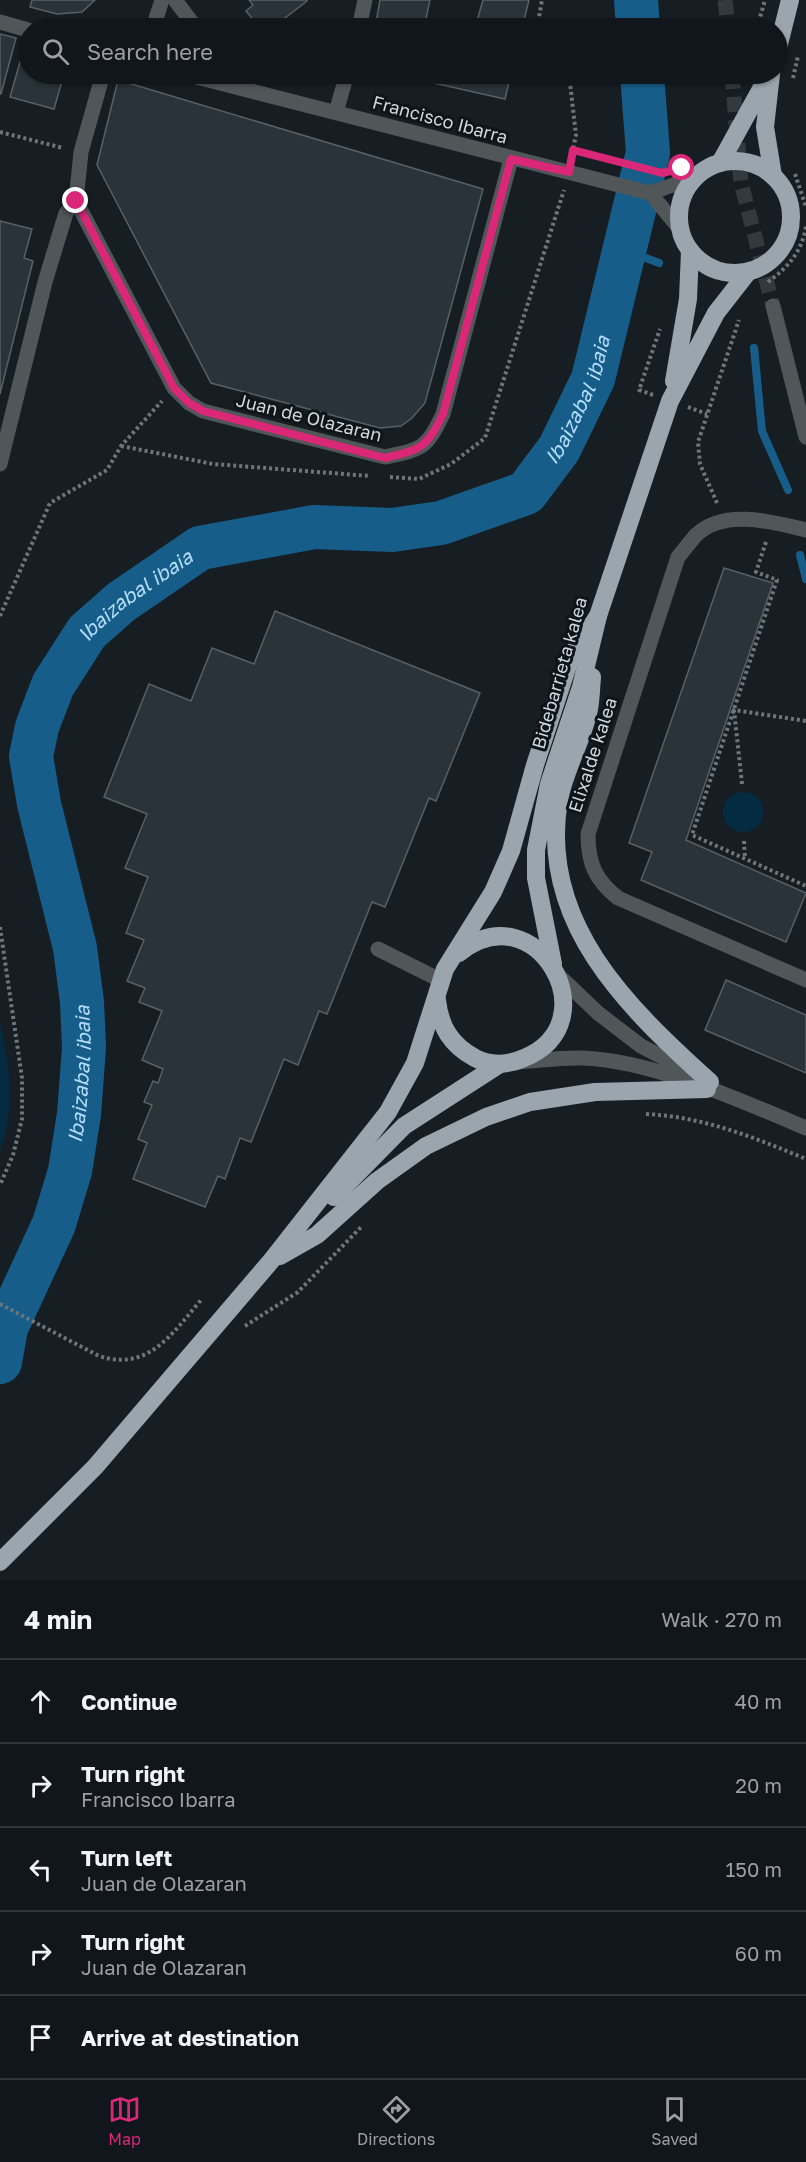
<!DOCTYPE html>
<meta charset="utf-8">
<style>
body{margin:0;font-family:"Golos Text",sans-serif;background:#191f24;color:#f1f3f6}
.stop{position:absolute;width:18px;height:18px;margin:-14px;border:4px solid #db2777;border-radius:50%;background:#fff}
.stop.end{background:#db2777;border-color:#fff;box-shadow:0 2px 6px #0008}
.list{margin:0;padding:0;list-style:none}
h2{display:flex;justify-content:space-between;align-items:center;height:78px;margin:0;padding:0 24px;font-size:26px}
h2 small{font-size:20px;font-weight:400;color:#9c9fa3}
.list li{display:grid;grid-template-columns:39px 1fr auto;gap:18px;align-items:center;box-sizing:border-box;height:84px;padding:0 24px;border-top:2px solid #30353a}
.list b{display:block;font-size:22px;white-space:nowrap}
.list p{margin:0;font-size:20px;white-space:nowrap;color:#9c9fa3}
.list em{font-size:20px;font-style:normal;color:#9c9fa3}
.icon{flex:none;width:33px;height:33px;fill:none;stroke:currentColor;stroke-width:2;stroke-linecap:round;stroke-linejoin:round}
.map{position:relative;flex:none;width:806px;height:1580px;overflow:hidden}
.search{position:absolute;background:#10161b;box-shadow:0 2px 4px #0004;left:18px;right:18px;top:18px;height:66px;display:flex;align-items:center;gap:15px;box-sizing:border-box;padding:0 21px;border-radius:33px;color:#9c9fa3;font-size:22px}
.sheet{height:498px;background:#10161b}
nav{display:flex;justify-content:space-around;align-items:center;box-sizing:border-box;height:84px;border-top:2px solid #30353a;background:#10161b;font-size:16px;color:#9c9fa3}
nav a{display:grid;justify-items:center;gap:3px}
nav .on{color:#db2777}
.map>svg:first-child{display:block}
</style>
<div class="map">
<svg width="806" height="1580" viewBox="0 0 806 1580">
<rect width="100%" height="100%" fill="#161e24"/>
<g fill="#052b42">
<circle cx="743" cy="812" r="20"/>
<path d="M 0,1023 C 9,1060 16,1113 0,1150 Z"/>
</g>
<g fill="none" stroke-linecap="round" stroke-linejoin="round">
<g stroke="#165e89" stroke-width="8">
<path d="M 625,250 L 659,263"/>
<path d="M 754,348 L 762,431 L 788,490"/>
<path d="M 800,555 L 806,579"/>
</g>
<g stroke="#165e89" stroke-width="44">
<path d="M 636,0 L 638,28"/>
<path id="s1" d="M 0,1362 L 6,1328 L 54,1224 L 70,1171 L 79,1114 L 84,1048 L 82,1002 L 75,948 L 39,804 L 31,756 L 37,727 L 53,685 L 87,632 L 121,602 L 200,548 L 314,527 L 392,530 L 441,523 L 526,493 L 559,449 L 593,379 L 648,153 L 642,74"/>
</g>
</g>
<g fill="#2a3339" stroke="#576067" stroke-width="1.5">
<path d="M 32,0 L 95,0 L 82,12 L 57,14 L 30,7 Z"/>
<path d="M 249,0 L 306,0 L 307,1 L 272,28 L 260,28 L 246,11 L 253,5 Z"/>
<path d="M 380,0 L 430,0 L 424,28 L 375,28 Z"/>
<path d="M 483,0 L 529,0 L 522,28 L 475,28 Z"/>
<path d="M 0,34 L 16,38 L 1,94 L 0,94 Z"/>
<path d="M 26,41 L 28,41 L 28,74 L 64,74 L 54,109 L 10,97 Z"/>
<path d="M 398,74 L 441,74 L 438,84 Z"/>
<path d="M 441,74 L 511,74 L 505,99 L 438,84 Z"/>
<path d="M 118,80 L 483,189 L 425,403 L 412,418 L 401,426 L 380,428 L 211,383 L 97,165 Z"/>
<path d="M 0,221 L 32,229 L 24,258 L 33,261 L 0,394 Z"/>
<path d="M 724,568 L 773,583 L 686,840 L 806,893 L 786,942 L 641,880 L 652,852 L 629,843 Z"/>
<path d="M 275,611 L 480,693 L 436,801 L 429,798 L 385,907 L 372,902 L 327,1014 L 319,1011 L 298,1065 L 284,1059 L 251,1142 L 240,1138 L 225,1179 L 218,1176 L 205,1207 L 133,1179 L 147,1143 L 138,1139 L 152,1105 L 144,1102 L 153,1081 L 158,1083 L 163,1069 L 142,1060 L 162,1011 L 139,1002 L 145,988 L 127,981 L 144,940 L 126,933 L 148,877 L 125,868 L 147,814 L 104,797 L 149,684 L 191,701 L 212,648 L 254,664 Z"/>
<path d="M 726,980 L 806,1015 L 806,1073 L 705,1030 Z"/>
</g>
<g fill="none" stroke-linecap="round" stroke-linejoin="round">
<g stroke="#323a3f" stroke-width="15" stroke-dasharray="15 8" stroke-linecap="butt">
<path d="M 725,0 L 728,28"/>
<path d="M 732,74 L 741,183 L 773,306"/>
</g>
<g stroke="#6e757b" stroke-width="4" stroke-dasharray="3 3" stroke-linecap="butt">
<path d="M 537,28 L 542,0"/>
<path d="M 757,28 L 765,0"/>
<path d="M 569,74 L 576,135 L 572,154"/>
<path d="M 793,78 L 798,56"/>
<path d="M 0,132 L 63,148"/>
<path d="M 573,150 L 654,171"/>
<path d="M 795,174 L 806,207"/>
<path d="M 768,282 C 788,267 802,252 806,226"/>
<path d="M 653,395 L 639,390 L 660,329"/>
<path d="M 688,407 L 707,414"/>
<path d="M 121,446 L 213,464 L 370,476"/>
<path d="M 390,477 L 419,479 L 451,464 L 485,438 L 564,190"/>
<path d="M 717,503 L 700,464 L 698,442 L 739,320"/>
<path d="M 766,542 L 756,572 L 777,580 L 692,835 L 806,886"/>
<path d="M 0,616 L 50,503 L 107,470 L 121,446 L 162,401"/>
<path d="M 742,784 L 734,710 L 806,721"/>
<path d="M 744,841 L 745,858"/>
<path d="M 0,927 L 22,1078 L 22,1119 L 13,1155 L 0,1185"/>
<path d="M 646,1114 C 704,1117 753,1137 806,1159"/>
<path d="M 0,1304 L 99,1356 C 148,1372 172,1334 201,1300"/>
<path d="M 245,1326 L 298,1292 L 362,1226"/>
</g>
<g stroke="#515659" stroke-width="15">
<path d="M 175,0 L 196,28"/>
<path d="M 0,22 L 28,30"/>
<path d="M 153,28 L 162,0"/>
<path d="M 359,28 L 365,0"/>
<path d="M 103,74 L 81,152 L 76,201 L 174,388 L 189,403 L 203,411 L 385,457 C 423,449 426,449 443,414 L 511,159"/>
<path d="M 185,74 L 650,193 L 680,229"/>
<path d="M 336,112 L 347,74"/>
<path d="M 650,193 L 696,177"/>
<path d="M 773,306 L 806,437"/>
<path d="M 0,464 L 45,282 L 66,213 L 76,201"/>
<path d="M 806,530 C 773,522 724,508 696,535 C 690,542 684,550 678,557 L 588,834 C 588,863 595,880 618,898 L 806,980"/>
<path d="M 378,949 L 440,980"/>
<path d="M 559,976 L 598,1013 L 641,1046 L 697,1075"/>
<path d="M 517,1062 C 538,1061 561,1057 582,1058 C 651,1060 742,1101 806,1128"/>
</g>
<g stroke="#9ba5ad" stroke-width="18">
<path d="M 778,48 L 790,0"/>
<path d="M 771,74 L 765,127 L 773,176"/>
<circle cx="735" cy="217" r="56"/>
<path d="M 720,163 L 767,78"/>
<path d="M 674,381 L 688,299 L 690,251"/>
<path d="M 592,677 C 591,687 591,699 589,709 C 583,740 565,768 559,800 C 538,922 627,1007 710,1082"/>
<path d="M 553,964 L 536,878 L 536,850 L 549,784 L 581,687 L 598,616 L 670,401 L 716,313 L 748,272"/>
<path d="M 437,1000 C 440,1027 451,1045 475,1058 C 490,1066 509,1065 524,1058 C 612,1022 535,890 459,953"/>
<path d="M 334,1197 L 404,1126 L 500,1064"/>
<path d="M 280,1256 L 317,1235 L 377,1181 L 426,1146 L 486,1117 L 530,1102 L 595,1092 L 707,1089"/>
<path d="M 0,1562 L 95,1467 L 271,1261 L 388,1112 L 415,1063 L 445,969 L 493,892 L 511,851 L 535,765 L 571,656 L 598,616"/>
</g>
</g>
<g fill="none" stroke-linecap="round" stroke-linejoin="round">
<path stroke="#db2777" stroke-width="8" d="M 76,201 L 174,388 L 189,403 L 203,411 L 385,458 C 422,449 426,448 443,414 L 511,159 L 569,172 L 573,150 L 662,173 L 682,168"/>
</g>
<g text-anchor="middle" stroke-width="6" stroke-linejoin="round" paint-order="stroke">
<g font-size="18" fill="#d1d7db" stroke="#0d151b">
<text transform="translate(440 120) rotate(15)" y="6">Francisco Ibarra</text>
<text transform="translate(309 418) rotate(14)" y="6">Juan de Olazaran</text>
<text transform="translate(560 673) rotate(-74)" y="6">Bidebarrieta kalea</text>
<text transform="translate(593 755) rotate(-72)" y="6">Elixalde kalea</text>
</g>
<g font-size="20" font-style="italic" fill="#b4ddfb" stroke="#0d151b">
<text dy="7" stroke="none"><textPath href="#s1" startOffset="1346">Ibaizabal ibaia</textPath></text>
<text dy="7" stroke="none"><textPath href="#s1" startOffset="824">Ibaizabal ibaia</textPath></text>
<text dy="7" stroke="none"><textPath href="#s1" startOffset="302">Ibaizabal ibaia</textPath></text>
</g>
</g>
</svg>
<div class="stop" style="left:682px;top:168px"></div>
<div class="stop end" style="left:76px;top:201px"></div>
<div class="search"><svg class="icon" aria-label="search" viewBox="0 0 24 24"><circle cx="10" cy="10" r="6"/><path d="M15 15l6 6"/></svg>Search here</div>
</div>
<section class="sheet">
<h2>4 min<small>Walk · 270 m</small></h2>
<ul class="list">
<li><svg class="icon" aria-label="ahead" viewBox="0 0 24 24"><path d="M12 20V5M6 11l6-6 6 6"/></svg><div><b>Continue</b></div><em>40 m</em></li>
<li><svg class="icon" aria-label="right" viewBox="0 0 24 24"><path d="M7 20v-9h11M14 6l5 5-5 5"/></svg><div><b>Turn right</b><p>Francisco Ibarra</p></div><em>20 m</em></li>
<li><svg class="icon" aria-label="left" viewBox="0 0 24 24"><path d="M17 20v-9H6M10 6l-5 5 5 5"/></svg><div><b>Turn left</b><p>Juan de Olazaran</p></div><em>150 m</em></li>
<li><svg class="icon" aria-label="right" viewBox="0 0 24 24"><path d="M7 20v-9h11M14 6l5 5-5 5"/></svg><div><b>Turn right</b><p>Juan de Olazaran</p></div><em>60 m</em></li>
<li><svg class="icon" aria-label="arrive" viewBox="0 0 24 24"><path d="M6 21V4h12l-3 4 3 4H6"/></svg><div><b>Arrive at destination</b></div></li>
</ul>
</section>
<nav>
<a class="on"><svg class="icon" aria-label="map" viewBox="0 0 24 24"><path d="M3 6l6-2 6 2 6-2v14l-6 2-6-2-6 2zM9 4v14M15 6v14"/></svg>Map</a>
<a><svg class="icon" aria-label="directions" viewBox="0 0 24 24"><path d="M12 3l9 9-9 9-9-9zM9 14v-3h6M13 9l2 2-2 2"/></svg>Directions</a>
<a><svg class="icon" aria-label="saved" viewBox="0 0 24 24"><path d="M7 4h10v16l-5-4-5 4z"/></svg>Saved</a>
</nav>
